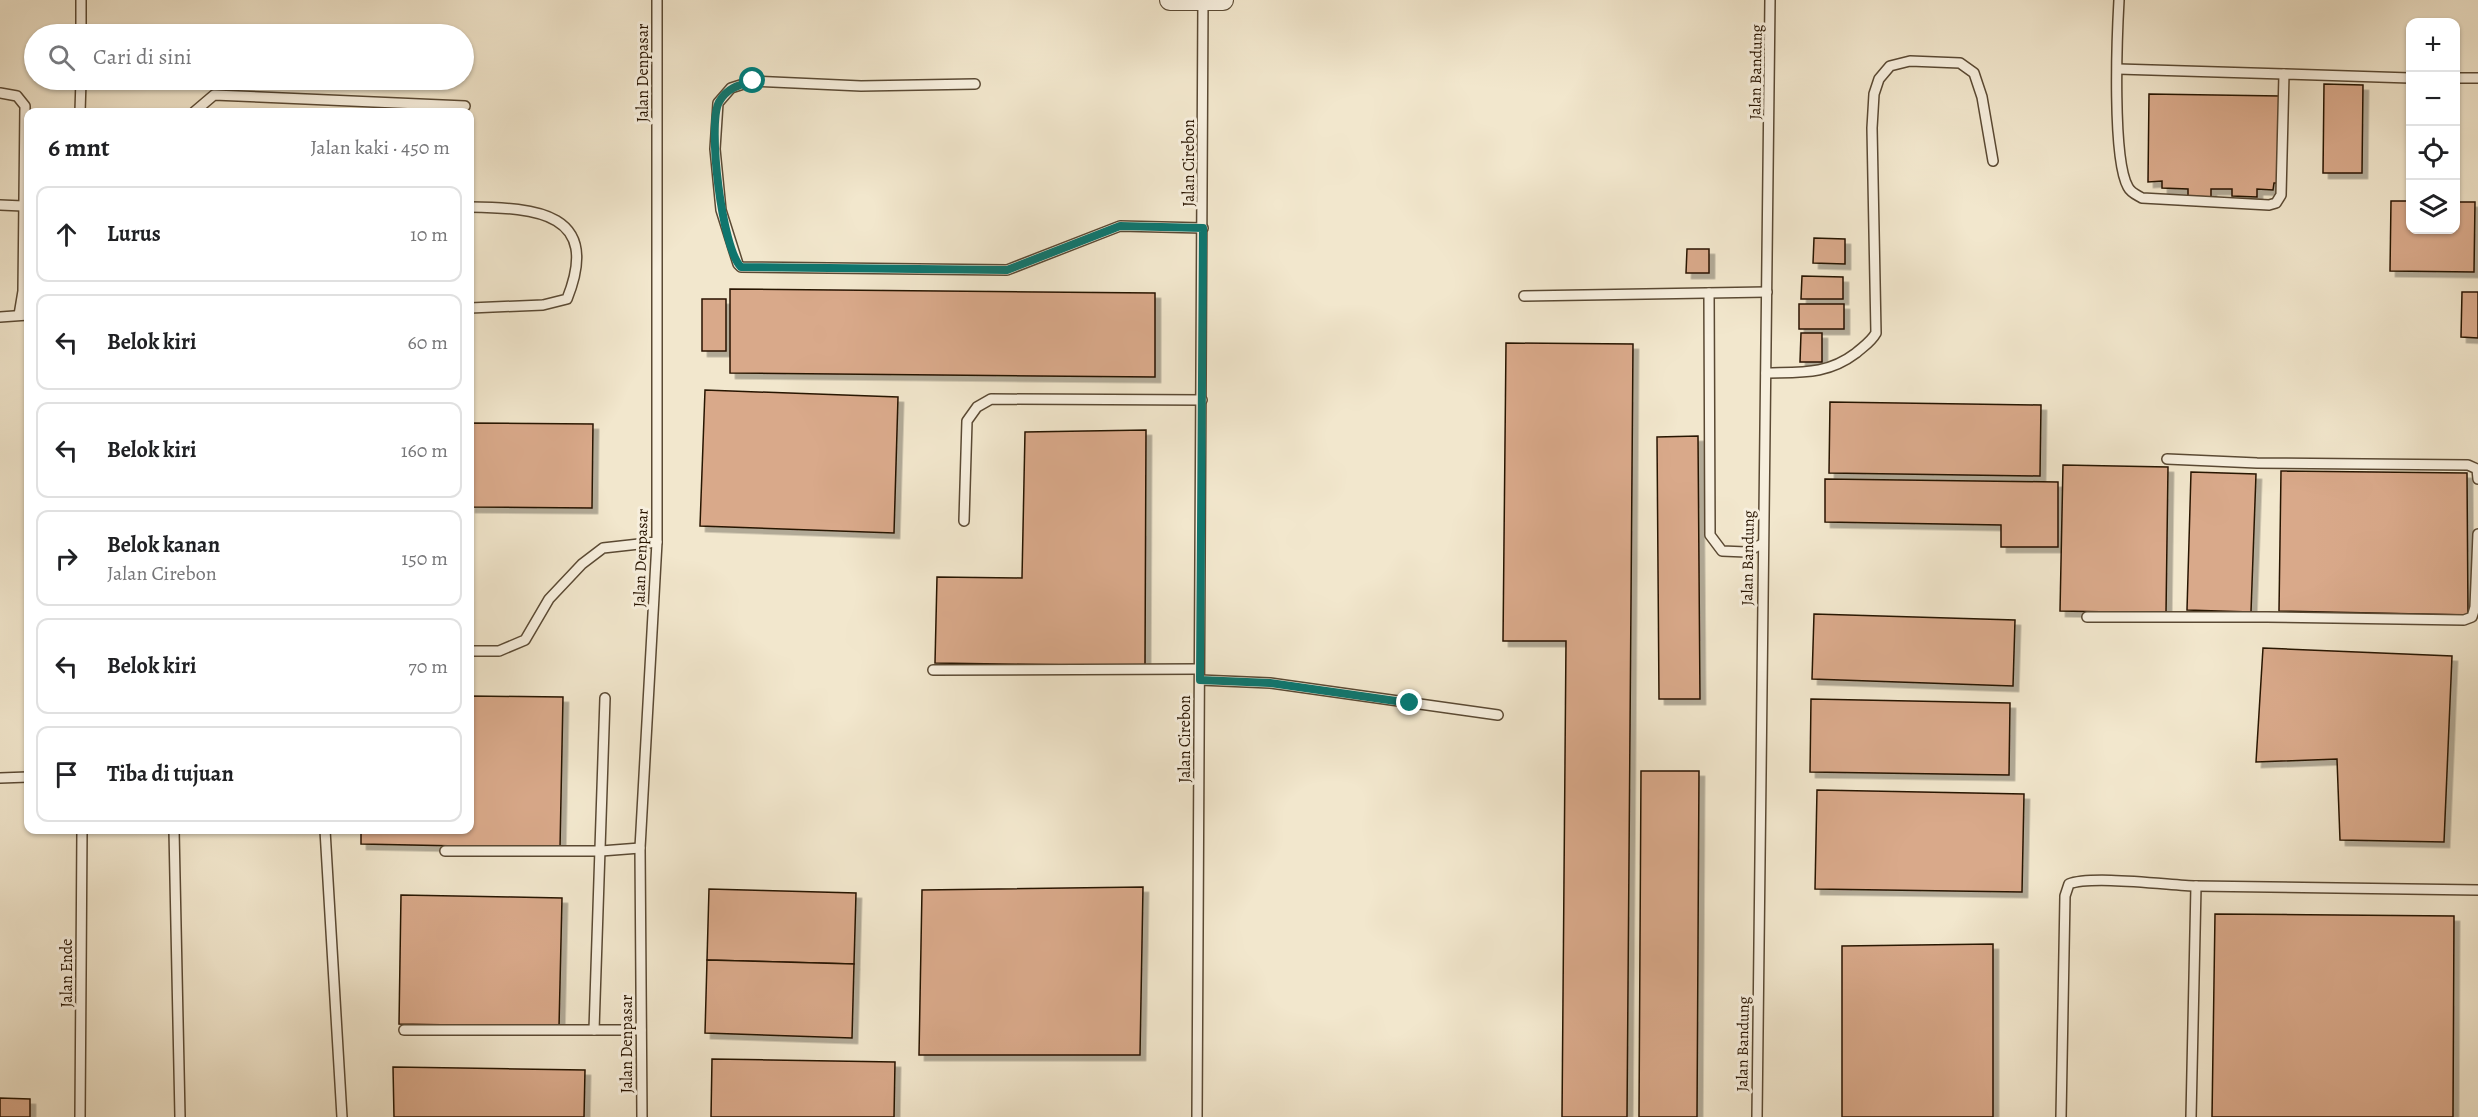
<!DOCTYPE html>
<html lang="id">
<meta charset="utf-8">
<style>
body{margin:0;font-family:Alegreya,serif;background:#f2f2f2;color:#202124}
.controls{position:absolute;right:18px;top:18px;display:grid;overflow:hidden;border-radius:12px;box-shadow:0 2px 4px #0004}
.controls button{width:54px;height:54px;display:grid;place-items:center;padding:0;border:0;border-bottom:2px solid #e0e0e0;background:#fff;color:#202124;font:30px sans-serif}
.stop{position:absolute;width:18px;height:18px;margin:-14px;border:4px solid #0f766e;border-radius:50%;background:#fff}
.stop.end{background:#0f766e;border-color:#fff;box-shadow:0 2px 6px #0008}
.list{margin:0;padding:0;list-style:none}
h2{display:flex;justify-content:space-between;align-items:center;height:78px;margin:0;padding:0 24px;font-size:26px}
h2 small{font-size:20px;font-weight:400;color:#757577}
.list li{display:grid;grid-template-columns:39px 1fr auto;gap:18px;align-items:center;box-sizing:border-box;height:96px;margin:0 12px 12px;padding:0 12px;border:2px solid #e0e0e0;border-radius:12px}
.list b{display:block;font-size:22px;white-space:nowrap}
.list p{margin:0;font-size:20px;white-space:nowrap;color:#757577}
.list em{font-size:20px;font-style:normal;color:#757577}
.icon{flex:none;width:33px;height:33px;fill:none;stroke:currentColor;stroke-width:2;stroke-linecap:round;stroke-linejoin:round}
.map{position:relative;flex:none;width:2478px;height:1117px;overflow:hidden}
.search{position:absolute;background:#fff;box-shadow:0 2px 4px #0004;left:24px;top:24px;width:450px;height:66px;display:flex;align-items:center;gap:15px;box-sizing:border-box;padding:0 21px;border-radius:33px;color:#757577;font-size:22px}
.panel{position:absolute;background:#fff;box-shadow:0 2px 4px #0004;left:24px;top:108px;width:450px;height:726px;border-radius:12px}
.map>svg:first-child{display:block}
</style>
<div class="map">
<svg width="2478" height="1117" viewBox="0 0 2478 1117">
<defs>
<filter id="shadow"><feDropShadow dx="5.5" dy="5.5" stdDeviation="0" flood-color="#0004"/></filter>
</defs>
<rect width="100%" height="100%" fill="#f2e7cd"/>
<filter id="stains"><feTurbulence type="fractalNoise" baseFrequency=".00333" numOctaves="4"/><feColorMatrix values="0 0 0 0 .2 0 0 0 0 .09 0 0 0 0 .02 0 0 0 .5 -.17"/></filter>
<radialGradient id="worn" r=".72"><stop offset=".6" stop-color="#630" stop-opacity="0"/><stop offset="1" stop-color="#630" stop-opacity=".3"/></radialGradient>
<g fill="#d9a98a" stroke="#281400" stroke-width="1.5" filter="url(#shadow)">
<path d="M 2324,84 L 2363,85 L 2362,173 L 2323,173 Z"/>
<path d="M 2149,94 L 2280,96 L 2279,183 L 2274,183 L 2273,190 L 2257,189 L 2257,197 L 2232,196 L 2232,189 L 2211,189 L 2211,197 L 2188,196 L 2188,189 L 2162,188 L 2162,181 L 2148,182 Z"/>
<path d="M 2391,201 L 2410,201 L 2410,230 L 2456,230 L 2456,202 L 2475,202 L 2474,272 L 2390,271 Z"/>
<path d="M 1814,238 L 1845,239 L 1845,264 L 1813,263 Z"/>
<path d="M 1687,249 L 1709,249 L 1709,273 L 1686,273 Z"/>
<path d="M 1802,276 L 1843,277 L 1843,299 L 1801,299 Z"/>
<path d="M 730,289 L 1155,293 L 1155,377 L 730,373 Z"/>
<path d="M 2462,292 L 2478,292 L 2478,338 L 2461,337 Z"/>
<rect x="702" y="299" width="24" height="52"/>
<rect x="1799" y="304" width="45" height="25"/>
<path d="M 1801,333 L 1822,333 L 1822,362 L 1800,362 Z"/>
<path d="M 1506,343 L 1633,344 L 1627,1117 L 1562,1117 L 1566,641 L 1503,641 Z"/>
<path d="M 705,390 L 898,397 L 894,533 L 700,526 Z"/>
<path d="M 1830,402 L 2041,405 L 2040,476 L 1829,473 Z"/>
<path d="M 470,423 L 593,424 L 592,508 L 470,507 Z"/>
<path d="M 1146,430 L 1145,666 L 935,663 L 937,577 L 1022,578 L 1025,432 Z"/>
<path d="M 1698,436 L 1700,699 L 1659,699 L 1657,437 Z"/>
<path d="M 2063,465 L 2168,467 L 2166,613 L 2060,611 Z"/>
<path d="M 2281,471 L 2467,473 L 2468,615 L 2279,611 Z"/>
<path d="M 2191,472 L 2256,474 L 2251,612 L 2187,610 Z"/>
<path d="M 1825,479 L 2058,482 L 2058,547 L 2001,547 L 2001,525 L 1825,522 Z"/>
<path d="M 1814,614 L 2015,620 L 2013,686 L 1812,679 Z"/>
<path d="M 2263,648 L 2452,656 L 2444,842 L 2340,840 L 2337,759 L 2256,762 Z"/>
<path d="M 470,696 L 563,697 L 560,848 L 361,844 L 361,830 L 470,830 Z"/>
<path d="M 1811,699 L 2010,703 L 2009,775 L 1810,772 Z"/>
<path d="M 1641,771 L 1699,771 L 1697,1117 L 1639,1117 Z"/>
<path d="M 1817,790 L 2024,794 L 2022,892 L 1815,889 Z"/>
<path d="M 1143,887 L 1140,1055 L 919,1055 L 922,890 Z"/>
<path d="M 709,889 L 856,893 L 854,964 L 707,960 Z"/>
<path d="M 401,895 L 562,898 L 559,1027 L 399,1024 Z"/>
<path d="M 2215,914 L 2454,916 L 2453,1117 L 2212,1117 Z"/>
<path d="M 1993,944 L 1993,1117 L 1842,1117 L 1842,946 Z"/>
<path d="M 707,960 L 854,964 L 852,1038 L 705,1033 Z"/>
<path d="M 712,1059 L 895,1062 L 894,1117 L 711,1117 Z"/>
<path d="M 393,1067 L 585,1070 L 584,1117 L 394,1117 Z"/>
<path d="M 0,1098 L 30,1099 L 30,1117 L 0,1117 Z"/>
</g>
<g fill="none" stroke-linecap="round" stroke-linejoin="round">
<g stroke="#5a4933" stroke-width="12">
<g id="lane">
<path d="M 2119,0 C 2117,36 2112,159 2128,187 C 2131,193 2137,195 2142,198 L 2269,205 L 2276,203 L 2281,195 L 2284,74 L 2410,78"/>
<path d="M 81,34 L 81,0"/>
<path d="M 2118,69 L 2284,74"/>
<path d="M 2456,78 L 2478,78"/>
<path d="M 975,84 L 861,86 L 753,81 L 731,88 L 718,103 L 715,149 L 721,210 L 738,264 L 741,267 L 1007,270 L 1120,226 L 1203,228"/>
<path d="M 0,93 L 17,96 L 25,106 L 23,291 L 19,315"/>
<path d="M 80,112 L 81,80"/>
<path d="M 194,112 L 214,95 L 465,106"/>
<path d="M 0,205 L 23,206"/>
<path d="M 470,207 C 536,208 602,212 567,299 L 543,305 L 470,308"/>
<path d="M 1709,293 L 1710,535 L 1722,551 L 1746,552 L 1762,544"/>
<path d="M 1524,296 L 1767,292"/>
<path d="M 0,317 L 28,315"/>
<path d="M 1766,373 C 1801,372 1827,375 1856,353 C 1864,346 1871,342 1876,333 L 1872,128 L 1874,94 L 1879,79 L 1890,66 L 1910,61 L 1960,63 L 1974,73 L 1982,97 L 1993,161"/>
<path d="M 2167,459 L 2257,463 L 2468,465 L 2477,469 L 2478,479"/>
<path d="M 964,521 L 967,421 L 977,407 L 991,399 L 1202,400"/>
<path d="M 2087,617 L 2267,617 L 2464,620 L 2472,617 L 2475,607 L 2478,534"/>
<path d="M 470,651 L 499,651 L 525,640 L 549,599 L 582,564 L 603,548 L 657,542"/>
<path d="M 933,670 L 1199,669"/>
<path d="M 1200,680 L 1270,683 L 1498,715"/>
<path d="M 0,778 L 28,777"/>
<path d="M 174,830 L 180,1117"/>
<path d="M 325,830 L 342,1117"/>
<path d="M 445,851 L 601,851 L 640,848"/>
<path d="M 404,1030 L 641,1030"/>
<path d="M 594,1030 L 605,698"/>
<path d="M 80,1117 L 82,830"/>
<path d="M 642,1117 L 640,848 L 657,542 L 657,0"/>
<path d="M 1197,1117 L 1203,0"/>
<path d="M 1757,1117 L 1770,0"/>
<path d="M 2061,1117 L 2065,896 L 2069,884 C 2091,875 2168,885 2196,886 C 2290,888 2384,888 2478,890"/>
<path d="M 2191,1117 L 2196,886"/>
</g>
</g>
<g stroke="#5a4933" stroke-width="22">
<path id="street" d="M 1170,0 L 1223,0"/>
</g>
<use href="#lane" stroke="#f7efde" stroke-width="9"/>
<use href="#street" stroke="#f7efde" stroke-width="20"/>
</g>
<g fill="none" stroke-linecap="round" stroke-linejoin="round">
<path stroke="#0f766e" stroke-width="8" d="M 753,81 C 739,85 727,88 719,102 C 707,124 722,249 741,267 L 1007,270 L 1120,226 L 1203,228 L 1200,680 L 1270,683 L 1410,703"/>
</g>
<g text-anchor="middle" stroke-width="6" stroke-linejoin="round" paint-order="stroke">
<g font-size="16" fill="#281400" stroke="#f7efde">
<text transform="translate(1755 72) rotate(-89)" y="6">Jalan Bandung</text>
<text transform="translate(642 73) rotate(-90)" y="6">Jalan Denpasar</text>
<text transform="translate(1188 163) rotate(-90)" y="6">Jalan Cirebon</text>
<text transform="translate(640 558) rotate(-88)" y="6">Jalan Denpasar</text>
<text transform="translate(1747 558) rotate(-89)" y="6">Jalan Bandung</text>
<text transform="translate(1184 739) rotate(-90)" y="6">Jalan Cirebon</text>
<text transform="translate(66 973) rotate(-90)" y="6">Jalan Ende</text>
<text transform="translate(626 1044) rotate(-90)" y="6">Jalan Denpasar</text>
<text transform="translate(1742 1044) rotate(-89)" y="6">Jalan Bandung</text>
</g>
</g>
<rect width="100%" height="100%" filter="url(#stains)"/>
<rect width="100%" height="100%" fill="url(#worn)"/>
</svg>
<div class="controls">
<button>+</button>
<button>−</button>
<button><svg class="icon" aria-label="locate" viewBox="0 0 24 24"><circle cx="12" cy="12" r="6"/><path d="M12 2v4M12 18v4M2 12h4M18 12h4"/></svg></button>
<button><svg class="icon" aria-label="layers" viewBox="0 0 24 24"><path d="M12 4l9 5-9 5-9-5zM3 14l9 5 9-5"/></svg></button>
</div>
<div class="stop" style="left:753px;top:81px"></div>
<div class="stop end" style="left:1410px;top:703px"></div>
<div class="search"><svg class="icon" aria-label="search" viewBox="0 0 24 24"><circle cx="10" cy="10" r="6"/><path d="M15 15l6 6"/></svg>Cari di sini</div>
<section class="panel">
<h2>6 mnt<small>Jalan kaki · 450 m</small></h2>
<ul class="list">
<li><svg class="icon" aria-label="ahead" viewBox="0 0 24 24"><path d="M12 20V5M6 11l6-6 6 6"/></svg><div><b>Lurus</b></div><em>10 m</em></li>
<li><svg class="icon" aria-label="left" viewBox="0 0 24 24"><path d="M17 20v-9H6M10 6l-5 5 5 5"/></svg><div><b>Belok kiri</b></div><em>60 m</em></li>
<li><svg class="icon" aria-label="left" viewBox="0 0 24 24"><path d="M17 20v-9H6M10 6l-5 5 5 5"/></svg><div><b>Belok kiri</b></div><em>160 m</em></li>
<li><svg class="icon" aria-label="right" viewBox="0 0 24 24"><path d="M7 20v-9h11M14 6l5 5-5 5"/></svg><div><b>Belok kanan</b><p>Jalan Cirebon</p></div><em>150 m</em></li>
<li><svg class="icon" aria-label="left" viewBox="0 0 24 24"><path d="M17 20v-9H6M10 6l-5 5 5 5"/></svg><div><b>Belok kiri</b></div><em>70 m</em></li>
<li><svg class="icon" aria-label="arrive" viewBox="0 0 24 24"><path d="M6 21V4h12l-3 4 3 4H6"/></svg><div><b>Tiba di tujuan</b></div></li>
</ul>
</section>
</div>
